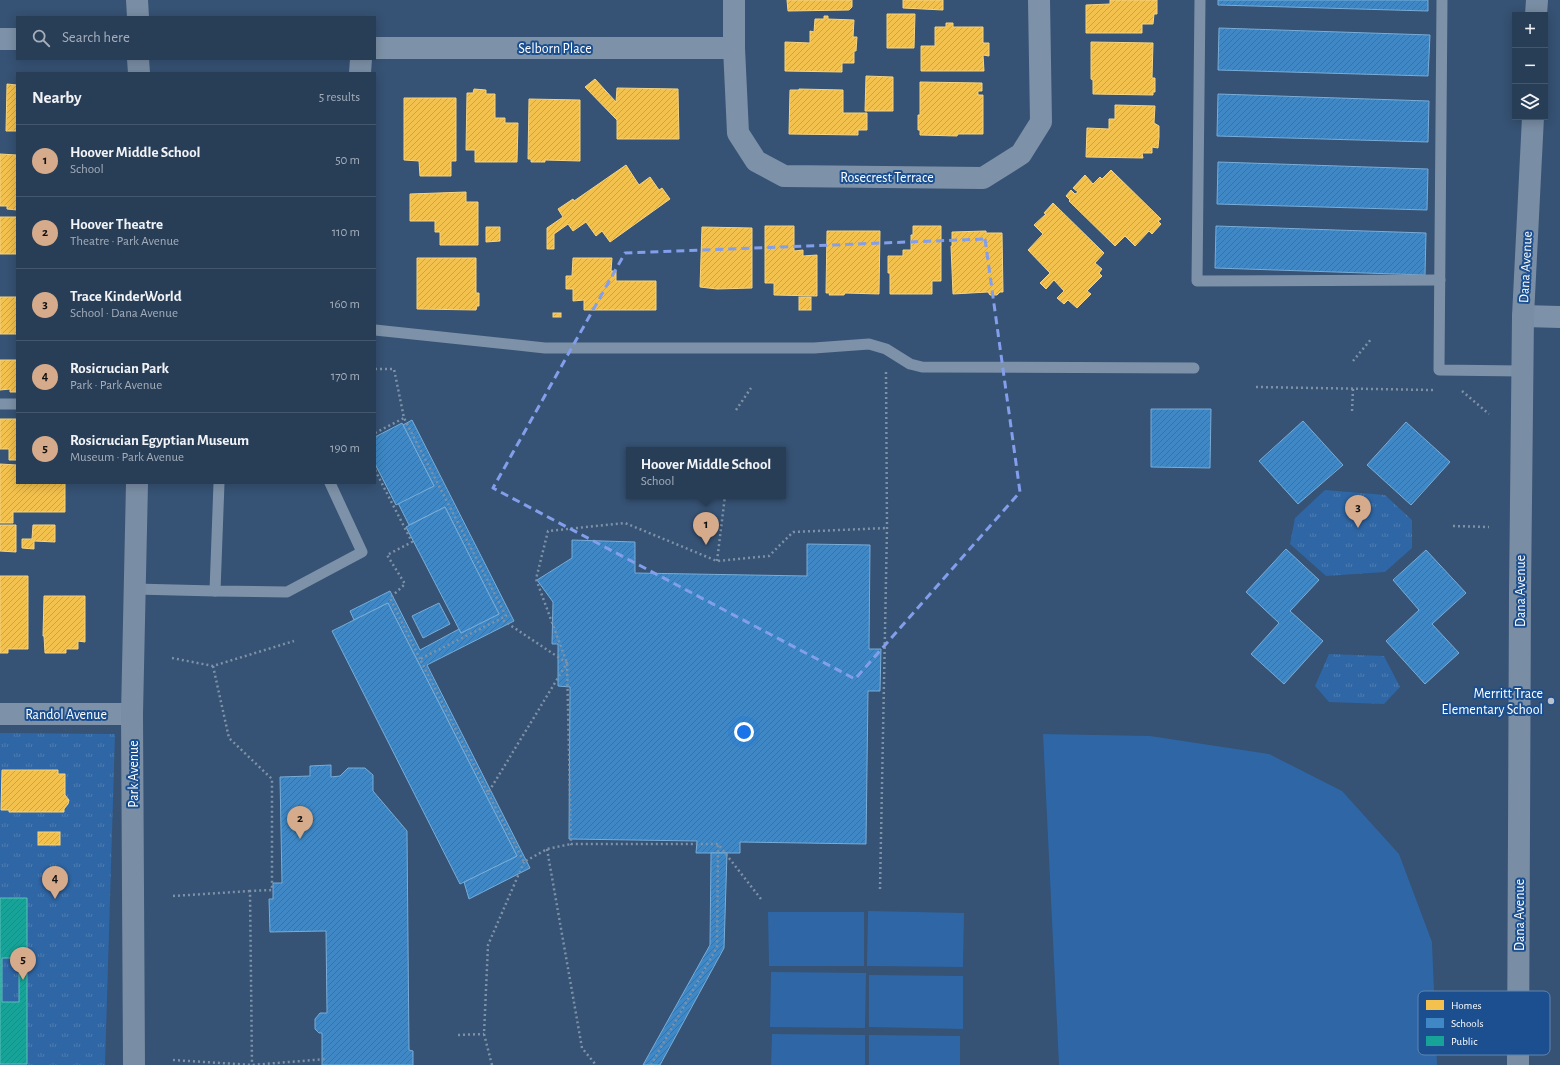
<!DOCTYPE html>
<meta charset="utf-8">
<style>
body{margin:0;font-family:"Alegreya Sans",sans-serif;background:#344961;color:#f1f3f6}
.controls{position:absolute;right:12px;top:12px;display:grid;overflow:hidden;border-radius:0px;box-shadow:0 2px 10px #0003}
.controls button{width:36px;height:36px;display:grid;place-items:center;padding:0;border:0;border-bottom:1px solid #44576d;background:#283e57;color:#f1f3f6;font:20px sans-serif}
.you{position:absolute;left:744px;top:732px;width:14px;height:14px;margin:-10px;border:3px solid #fff;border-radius:50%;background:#1a73e8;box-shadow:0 0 0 6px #1a73e833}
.badge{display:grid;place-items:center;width:26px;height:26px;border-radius:50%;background:#d6ab8b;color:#111;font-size:13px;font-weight:700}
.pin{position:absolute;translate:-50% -33px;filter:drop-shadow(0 1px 2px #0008)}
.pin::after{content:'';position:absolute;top:21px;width:14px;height:12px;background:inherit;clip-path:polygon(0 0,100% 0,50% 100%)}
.popup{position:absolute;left:626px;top:447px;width:160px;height:52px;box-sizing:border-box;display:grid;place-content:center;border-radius:0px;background:#283e57;filter:drop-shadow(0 1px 3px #0005);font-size:13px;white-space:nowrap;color:#a5aeba}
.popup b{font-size:15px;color:#f1f3f6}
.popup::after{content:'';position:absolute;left:50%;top:100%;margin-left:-8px;border:8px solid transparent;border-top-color:#283e57}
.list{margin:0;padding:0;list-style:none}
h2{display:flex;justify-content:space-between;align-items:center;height:52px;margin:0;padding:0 16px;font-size:17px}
h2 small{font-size:13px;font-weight:400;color:#a5aeba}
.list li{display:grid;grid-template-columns:26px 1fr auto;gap:12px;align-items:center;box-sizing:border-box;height:72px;padding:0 16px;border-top:1px solid #44576d}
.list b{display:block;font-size:15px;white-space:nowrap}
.list p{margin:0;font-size:13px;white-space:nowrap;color:#a5aeba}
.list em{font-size:13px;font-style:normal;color:#a5aeba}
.icon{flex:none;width:22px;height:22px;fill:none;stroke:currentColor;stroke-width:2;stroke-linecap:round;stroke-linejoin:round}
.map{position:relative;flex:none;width:1560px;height:1065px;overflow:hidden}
.search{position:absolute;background:#283e57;box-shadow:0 2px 10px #0003;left:16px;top:16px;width:360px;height:44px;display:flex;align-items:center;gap:10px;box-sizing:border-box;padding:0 14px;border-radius:0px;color:#a5aeba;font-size:15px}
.panel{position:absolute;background:#283e57;box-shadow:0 2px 10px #0003;left:16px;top:72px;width:360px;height:412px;border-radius:0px}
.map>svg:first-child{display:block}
</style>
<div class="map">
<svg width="1560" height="1065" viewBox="0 0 1560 1065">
<defs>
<pattern id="grass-tufts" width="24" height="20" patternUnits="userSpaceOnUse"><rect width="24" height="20" fill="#2f66a5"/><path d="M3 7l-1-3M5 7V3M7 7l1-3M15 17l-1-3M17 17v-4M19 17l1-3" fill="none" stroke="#4e7db2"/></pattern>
<pattern id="homes-hatch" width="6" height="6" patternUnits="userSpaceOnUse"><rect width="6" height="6" fill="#f2c14e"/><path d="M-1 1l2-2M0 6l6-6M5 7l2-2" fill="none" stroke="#c8a44e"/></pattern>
<pattern id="schools-hatch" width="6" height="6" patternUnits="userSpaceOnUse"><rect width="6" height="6" fill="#3f88c5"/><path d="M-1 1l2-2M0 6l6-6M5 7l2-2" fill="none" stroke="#447095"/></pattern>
<pattern id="public-hatch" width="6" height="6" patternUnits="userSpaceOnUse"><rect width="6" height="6" fill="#17a398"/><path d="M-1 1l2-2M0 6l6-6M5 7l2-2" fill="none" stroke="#278981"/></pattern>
</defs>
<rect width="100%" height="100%" fill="#365274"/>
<g fill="url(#grass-tufts)">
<path d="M 1325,490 L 1385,495 L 1412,520 L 1412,548 L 1385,572 L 1326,576 L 1290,544 L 1295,518 Z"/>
<path d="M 1329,654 L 1384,656 L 1400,687 L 1384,704 L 1329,702 L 1315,686 Z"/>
<path d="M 0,733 L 115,734 L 105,1065 L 0,1065 Z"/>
</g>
<g fill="#2f66a5">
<path d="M 1043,734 L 1150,736 L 1269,754 L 1342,791 L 1399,854 L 1432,942 L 1437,1065 L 1059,1065 Z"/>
<path d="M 868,911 L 964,913 L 963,967 L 867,966 Z"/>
<path d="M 768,912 L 864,912 L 864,966 L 769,966 Z"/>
<path d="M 771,972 L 866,973 L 865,1028 L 770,1027 Z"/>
<path d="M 869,975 L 963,976 L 963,1029 L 869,1027 Z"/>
<path d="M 772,1034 L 865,1035 L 865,1065 L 771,1065 Z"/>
<path d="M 869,1035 L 960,1036 L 960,1065 L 869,1065 Z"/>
</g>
<g fill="url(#homes-hatch)" stroke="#f6d483">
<path d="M 787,0 L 852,0 L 852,7 L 849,10 L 788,11 Z"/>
<path d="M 903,0 L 943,0 L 943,10 L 903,8 Z"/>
<path d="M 1110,0 L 1157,0 L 1157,14 L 1154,14 L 1153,24 L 1142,24 L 1142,33 L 1086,33 L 1086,5 L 1110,4 Z"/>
<path d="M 887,14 L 915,14 L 914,48 L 887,48 Z"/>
<path d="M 824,16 L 828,16 L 828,19 L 854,20 L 853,37 L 857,37 L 856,51 L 854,51 L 854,63 L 842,63 L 842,72 L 785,71 L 785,42 L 810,43 L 810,31 L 814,32 L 815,19 L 824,19 Z"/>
<path d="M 946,23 L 953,23 L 953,27 L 983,27 L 983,43 L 989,43 L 989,56 L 983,55 L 984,71 L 921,71 L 921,46 L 935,46 L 935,27 L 946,27 Z"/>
<path d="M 1091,42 L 1153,43 L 1152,78 L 1155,78 L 1155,92 L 1153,92 L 1153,95 L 1093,94 L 1093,80 L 1091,79 Z"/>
<path d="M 866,76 L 893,77 L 893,111 L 865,111 Z"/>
<path d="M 595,79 L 616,102 L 617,88 L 678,89 L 679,139 L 617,139 L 617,120 L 585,87 Z"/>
<path d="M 920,82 L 982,83 L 982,91 L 978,91 L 978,95 L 983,95 L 983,134 L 958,134 L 957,136 L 920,135 L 920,130 L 918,130 L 918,115 L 920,115 Z"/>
<path d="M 7,84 L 17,85 L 17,131 L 6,131 Z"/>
<path d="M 474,89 L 486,90 L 486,94 L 495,94 L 495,118 L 505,118 L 505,123 L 518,123 L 517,162 L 475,162 L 475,150 L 466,150 L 467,93 L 473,93 Z"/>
<path d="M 799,89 L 843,90 L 843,113 L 867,113 L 867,130 L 858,130 L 858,135 L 789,134 L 790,90 L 799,90 Z"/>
<path d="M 404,98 L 456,98 L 456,161 L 451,161 L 451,176 L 420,176 L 419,161 L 404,160 Z"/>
<path d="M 529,99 L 580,100 L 580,161 L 545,160 L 545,162 L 531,162 L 531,159 L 528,159 Z"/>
<path d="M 1115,105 L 1155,106 L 1154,123 L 1159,126 L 1159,137 L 1158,148 L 1152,147 L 1152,153 L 1142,153 L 1143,158 L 1086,157 L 1087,128 L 1109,129 L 1109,119 L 1115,119 Z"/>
<path d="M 0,154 L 17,155 L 17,210 L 7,209 L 7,206 L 0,206 Z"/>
<path d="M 626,165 L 639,185 L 650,177 L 659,190 L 662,188 L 670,199 L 610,242 L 602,231 L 596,236 L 586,222 L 573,231 L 568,224 L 554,234 L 554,249 L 547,249 L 547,228 L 563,217 L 558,209 L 573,199 L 574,201 Z"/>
<path d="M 1111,170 L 1161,219 L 1158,221 L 1161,224 L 1152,234 L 1149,231 L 1135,246 L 1125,236 L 1115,246 L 1069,201 L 1070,200 L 1066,196 L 1071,190 L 1075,194 L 1078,192 L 1073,188 L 1085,175 L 1093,184 L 1100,177 L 1102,179 Z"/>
<path d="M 466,192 L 466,202 L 478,202 L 478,245 L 440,245 L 440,232 L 435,232 L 435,221 L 410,221 L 410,194 Z"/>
<path d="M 1053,203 L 1104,253 L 1095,263 L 1102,269 L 1099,273 L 1102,276 L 1087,291 L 1091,294 L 1077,308 L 1068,300 L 1064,304 L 1057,298 L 1064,291 L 1054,280 L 1046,289 L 1040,283 L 1050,273 L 1028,250 L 1043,234 L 1034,225 L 1046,214 L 1044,213 Z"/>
<rect x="0" y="217" width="17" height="37"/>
<path d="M 765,226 L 794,226 L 794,251 L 803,250 L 803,256 L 817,255 L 817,296 L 774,295 L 774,283 L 765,283 Z"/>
<path d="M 913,226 L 941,226 L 941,281 L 932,281 L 932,294 L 890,294 L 890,273 L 888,273 L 888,256 L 903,256 L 903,250 L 911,250 L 911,235 L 913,235 Z"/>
<path d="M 486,227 L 500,227 L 500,241 L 486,242 Z"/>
<path d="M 702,227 L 752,228 L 752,288 L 717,289 L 700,287 Z"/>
<path d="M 827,231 L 880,231 L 879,294 L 845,293 L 844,295 L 829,295 L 830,293 L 826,293 Z"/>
<path d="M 986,231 L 986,233 L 1002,233 L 1003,292 L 1000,292 L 997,295 L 990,295 L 988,292 L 953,294 L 951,246 L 952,246 L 952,232 Z"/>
<path d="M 417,258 L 476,258 L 476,293 L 479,293 L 479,306 L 477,306 L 476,310 L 417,309 Z"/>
<path d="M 573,258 L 612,258 L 611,271 L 616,271 L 616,281 L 656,281 L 656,310 L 584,310 L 584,300 L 573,301 L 573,289 L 566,289 L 566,276 L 572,276 Z"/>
<rect x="0" y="297" width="17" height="37"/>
<rect x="799" y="297" width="12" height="13"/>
<rect x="553" y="313" width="8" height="4"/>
<path d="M 0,360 L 17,360 L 17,392 L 10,392 L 10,389 L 0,390 Z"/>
<path d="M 0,419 L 17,419 L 17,460 L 9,460 L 9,449 L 0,449 Z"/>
<path d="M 0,464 L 17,465 L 17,483 L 65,483 L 65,512 L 13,512 L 13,523 L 0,523 Z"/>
<path d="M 0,525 L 16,525 L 16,552 L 0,551 Z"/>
<path d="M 33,525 L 55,525 L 55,542 L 34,541 L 34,549 L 22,548 L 22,539 L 32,539 Z"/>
<path d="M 0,576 L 28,576 L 28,649 L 8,649 L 8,653 L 0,653 Z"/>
<path d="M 44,596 L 85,596 L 85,642 L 78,641 L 78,649 L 66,649 L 66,653 L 45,653 L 44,636 L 43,636 Z"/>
<path d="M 2,770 L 58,770 L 58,774 L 65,774 L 65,795 L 69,800 L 68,804 L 64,809 L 64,812 L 9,812 L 9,810 L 1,810 Z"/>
<rect x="38" y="832" width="22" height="13"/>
</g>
<g fill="url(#schools-hatch)" stroke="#79acd6">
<path d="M 1218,0 L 1428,0 L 1428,11 L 1218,5 Z"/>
<path d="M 1219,28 L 1430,35 L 1428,76 L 1218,70 Z"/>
<path d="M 1218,94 L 1429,101 L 1428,142 L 1217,136 Z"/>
<path d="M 1218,162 L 1428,169 L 1427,210 L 1217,204 Z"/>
<path d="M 1216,226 L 1426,233 L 1425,275 L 1215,268 Z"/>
<path d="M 1151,409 L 1211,409 L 1210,468 L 1151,467 Z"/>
<path d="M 412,420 L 514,621 L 427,665 L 530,868 L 469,899 L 464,882 L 517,856 L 388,603 L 354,620 L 350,611 L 390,591 L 420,650 L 459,629 L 461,633 L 499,614 L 445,507 L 409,525 L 398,503 L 434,486 L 403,425 Z"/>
<path d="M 1303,421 L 1343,465 L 1298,504 L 1259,461 Z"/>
<path d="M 1406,422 L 1450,462 L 1411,505 L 1367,465 Z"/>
<path d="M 402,423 L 434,486 L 396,505 L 375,464 L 375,437 Z"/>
<path d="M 445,507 L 499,614 L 461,633 L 406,527 Z"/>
<path d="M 572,540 L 635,542 L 635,573 L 807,576 L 807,544 L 870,545 L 869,649 L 881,649 L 880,691 L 868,691 L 866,844 L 740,842 L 740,853 L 696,853 L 697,841 L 569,839 L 570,687 L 558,686 L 558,644 L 552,644 L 553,602 L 537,580 L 572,558 Z"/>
<path d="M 1286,549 L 1319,580 L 1290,611 L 1323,641 L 1284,684 L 1251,654 L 1279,623 L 1246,592 Z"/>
<path d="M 1426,550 L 1466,593 L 1432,624 L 1459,653 L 1425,684 L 1386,641 L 1419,610 L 1393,580 Z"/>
<path d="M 388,603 L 517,856 L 460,884 L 332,631 Z"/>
<path d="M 439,603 L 450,624 L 423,638 L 412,616 Z"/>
<path d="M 331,765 L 331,777 L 340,776 L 348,768 L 365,768 L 373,775 L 373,791 L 407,831 L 409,1050 L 413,1051 L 413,1065 L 322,1065 L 322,1033 L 319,1033 L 315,1029 L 315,1019 L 320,1013 L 327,1013 L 326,931 L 270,932 L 269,899 L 273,899 L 273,883 L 282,883 L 280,777 L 310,776 L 310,766 Z"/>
<path d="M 711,853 L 727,853 L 724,948 L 660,1065 L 643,1065 L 710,945 Z"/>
</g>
<path fill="url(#public-hatch)" stroke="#5dbfb7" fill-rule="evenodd" d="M 0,898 L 27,898 L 27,1064 L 0,1064 ZM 2,958 L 19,958 L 19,1002 L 2,1002 Z"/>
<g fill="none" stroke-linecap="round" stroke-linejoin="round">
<g stroke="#7d92a8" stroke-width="2.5" stroke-dasharray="2 3" stroke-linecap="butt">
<path d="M 1353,361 L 1372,338"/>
<path d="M 375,369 L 394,369 L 404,418 L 506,616 L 420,659 L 488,793 L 567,663 L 501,619"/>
<path d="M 1256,387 L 1433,390"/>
<path d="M 1462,391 L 1489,414"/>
<path d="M 736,410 L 751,388"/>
<path d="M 1352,411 L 1353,389"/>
<path d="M 375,433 L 404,418"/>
<path d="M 375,470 L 412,542 L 387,555 L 405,584 L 390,598 L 420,659"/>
<path d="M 1453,526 L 1489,527"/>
<path d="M 717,561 L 725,496"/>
<path d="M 172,658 L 213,666 L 294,641"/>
<path d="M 213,666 L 229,738 L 272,779 L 272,890 L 250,891 L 252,1065"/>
<path d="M 488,793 L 524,862 L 547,849 L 571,844"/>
<path d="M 547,849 L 582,1048 L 596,1065"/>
<path d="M 880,889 L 887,528 L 886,372"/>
<path d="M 173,896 L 250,891"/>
<path d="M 761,899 L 718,844 L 571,844 L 567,663 L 536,579 L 548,531 L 625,523 L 717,561 L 769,556 L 793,532 L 887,528"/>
<path d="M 458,1035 L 484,1034"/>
<path d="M 173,1060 L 252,1065 L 326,1059"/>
<path d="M 492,1065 L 484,1034 L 488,945 L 524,862"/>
<path d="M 651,1065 L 717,947 L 718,845"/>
</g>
<g stroke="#7d92a8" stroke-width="11">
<path d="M 1200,0 L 1197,281 L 1440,280"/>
<path d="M 1442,0 L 1439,370 L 1522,371"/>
<path d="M 375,330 L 545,348 L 814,348 L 869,344 L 886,349 L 910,364 L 922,367 L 1194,368"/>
<path d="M 0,404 L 17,404"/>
<path d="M 219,483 L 215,591 L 287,592 L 362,552 L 330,483"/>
<path d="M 135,589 L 215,591"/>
</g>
<g stroke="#7d92a8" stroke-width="22">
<path d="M 734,0 L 734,48 L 738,133 L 756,161 L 784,176 L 983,178 L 1021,154 L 1041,122 L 1039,0"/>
<path d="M 0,39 L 17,39"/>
<path d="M 375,48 L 734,48"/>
<path d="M 360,73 L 361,59"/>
<path d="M 1523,316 L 1560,317"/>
<path d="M 0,714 L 132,714"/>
</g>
<g stroke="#798da4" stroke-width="22">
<path d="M 137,0 L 138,17"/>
<path d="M 1536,15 L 1537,0"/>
<path d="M 138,59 L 139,73"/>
<path d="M 134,1065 L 132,714 L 137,483"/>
<path d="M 1518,1065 L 1520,594 L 1523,316 L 1533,117"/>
</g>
</g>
<path fill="none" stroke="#839eea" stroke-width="3" stroke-dasharray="8 5" stroke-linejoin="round" d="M 985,239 L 1020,492 L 855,679 L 493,488 L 625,253 Z"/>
<circle fill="#b9c2ce" stroke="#1b4f8f" stroke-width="1.5" cx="1551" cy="701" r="4"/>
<g text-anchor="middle" stroke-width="4" stroke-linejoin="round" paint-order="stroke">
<g font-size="14" fill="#fff" stroke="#1b4f8f">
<text x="555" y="53">Selborn Place</text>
<text x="887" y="182">Rosecrest Terrace</text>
<text transform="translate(1525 267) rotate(-87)" y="5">Dana Avenue</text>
<text transform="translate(1520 591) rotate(-90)" y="5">Dana Avenue</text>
<text x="66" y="719">Randol Avenue</text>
<text transform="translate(133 774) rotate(-90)" y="5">Park Avenue</text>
<text transform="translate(1519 915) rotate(-90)" y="5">Dana Avenue</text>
</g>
<g font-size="14" fill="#fff" stroke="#1b4f8f" text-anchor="end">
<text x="1543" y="698">Merritt Trace<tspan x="1543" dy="16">Elementary School</tspan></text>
</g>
</g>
<rect x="1418" y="991" width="132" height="64" rx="6" fill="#1b4f8f" stroke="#5f84b1" stroke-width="1"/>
<rect x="1426" y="1000" width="18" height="10" fill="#f2c14e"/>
<rect x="1426" y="1018" width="18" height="10" fill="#3f88c5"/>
<rect x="1426" y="1036" width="18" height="10" fill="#17a398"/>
<g font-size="11" fill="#fff">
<text x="1451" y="1009">Homes</text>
<text x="1451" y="1027">Schools</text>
<text x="1451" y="1045">Public</text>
</g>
</svg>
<div class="controls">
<button>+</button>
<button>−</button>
<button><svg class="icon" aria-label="layers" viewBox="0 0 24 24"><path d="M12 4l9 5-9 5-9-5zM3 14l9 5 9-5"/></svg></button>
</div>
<div class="you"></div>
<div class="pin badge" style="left:706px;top:545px">1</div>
<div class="popup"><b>Hoover Middle School</b>School</div>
<div class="pin badge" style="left:300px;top:839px">2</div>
<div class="pin badge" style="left:1358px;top:528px">3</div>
<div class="pin badge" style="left:55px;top:899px">4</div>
<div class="pin badge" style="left:23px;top:980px">5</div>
<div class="search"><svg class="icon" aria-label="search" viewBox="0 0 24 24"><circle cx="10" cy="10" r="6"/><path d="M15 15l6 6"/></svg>Search here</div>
<section class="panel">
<h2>Nearby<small>5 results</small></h2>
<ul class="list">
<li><span class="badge">1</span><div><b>Hoover Middle School</b><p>School</p></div><em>50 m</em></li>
<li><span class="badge">2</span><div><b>Hoover Theatre</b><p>Theatre · Park Avenue</p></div><em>110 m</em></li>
<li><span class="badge">3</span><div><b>Trace KinderWorld</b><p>School · Dana Avenue</p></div><em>160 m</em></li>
<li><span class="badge">4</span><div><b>Rosicrucian Park</b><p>Park · Park Avenue</p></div><em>170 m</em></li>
<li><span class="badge">5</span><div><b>Rosicrucian Egyptian Museum</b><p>Museum · Park Avenue</p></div><em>190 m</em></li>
</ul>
</section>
</div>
